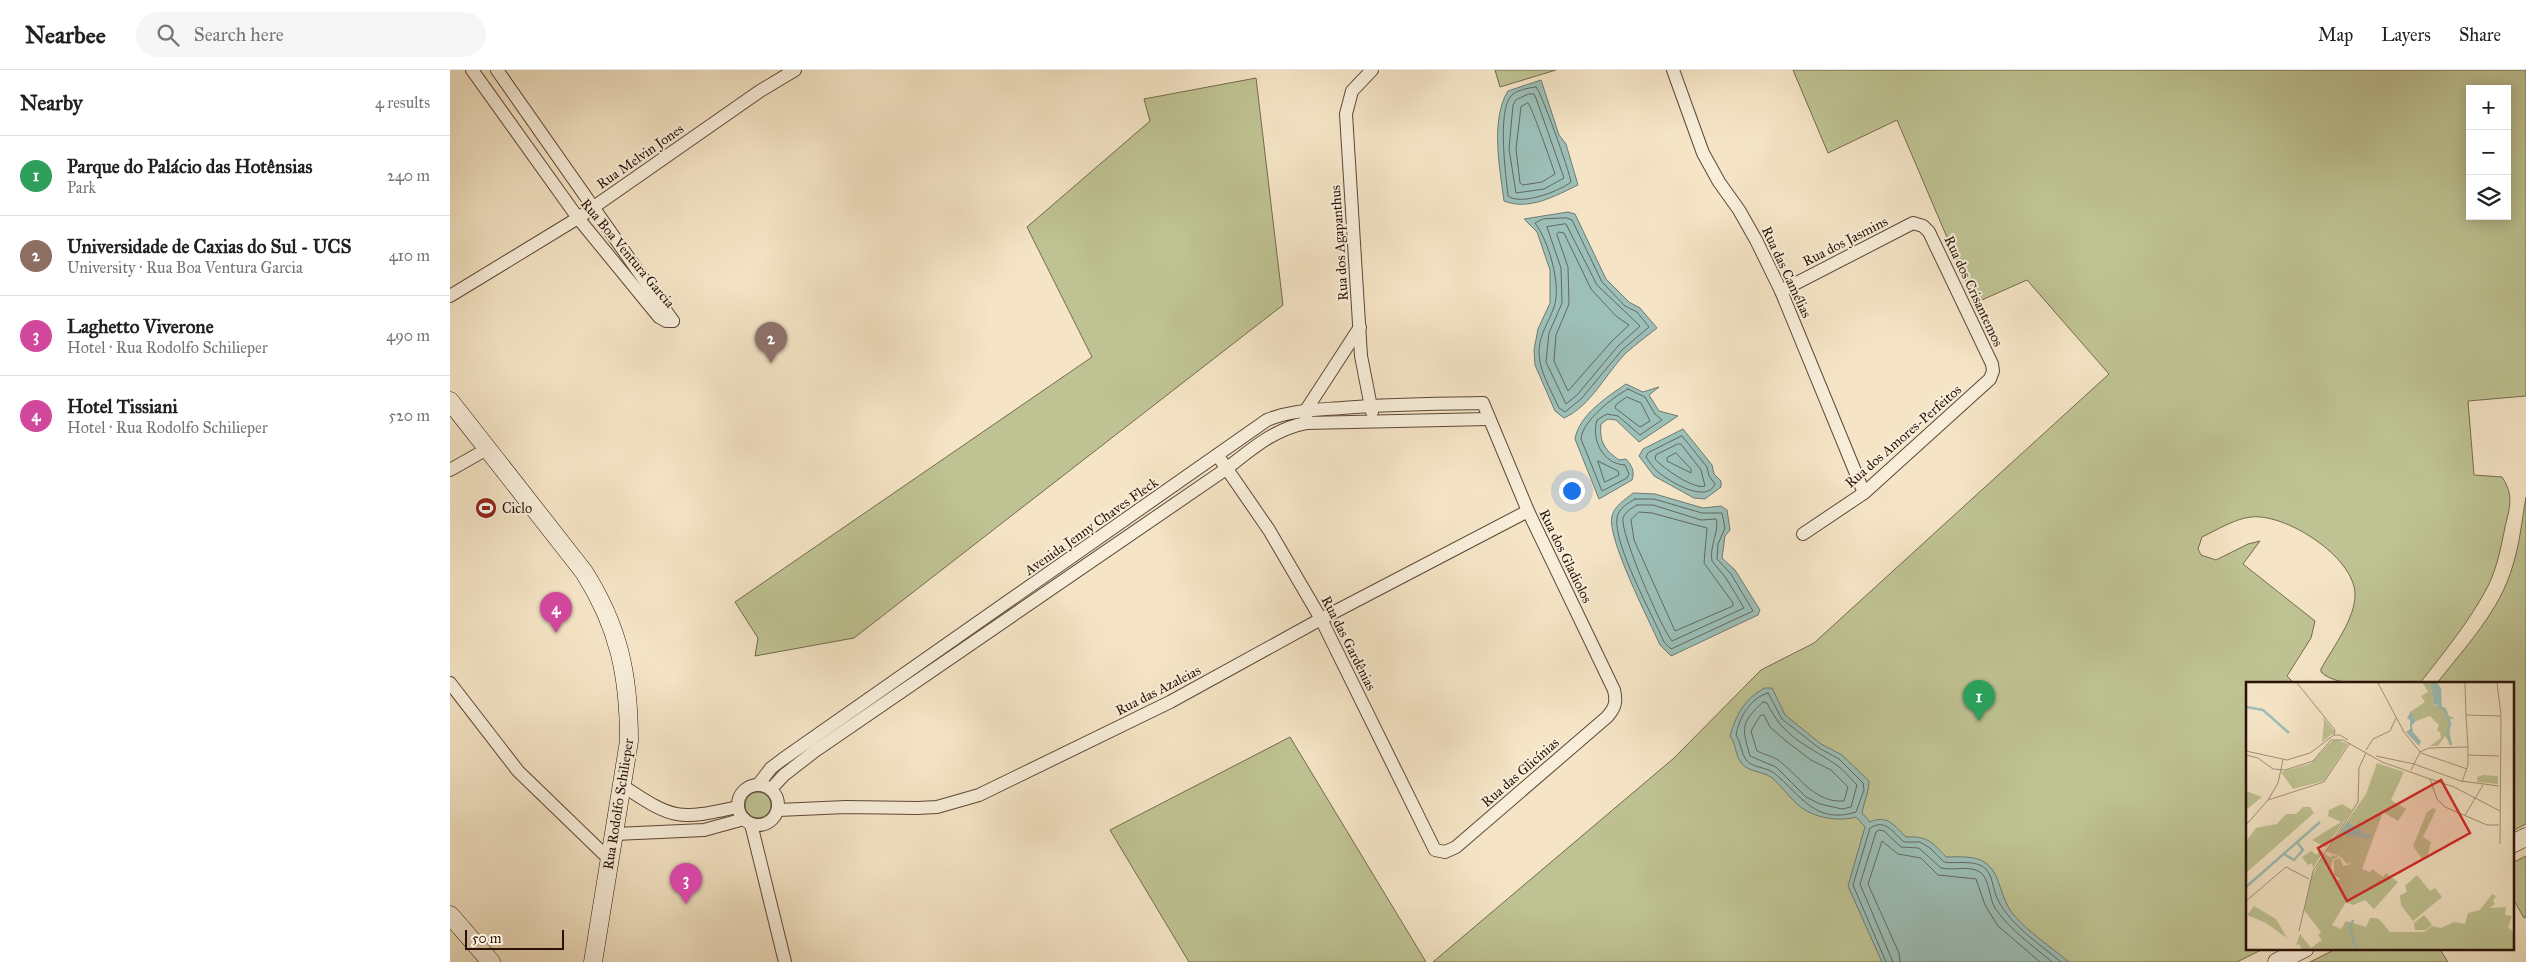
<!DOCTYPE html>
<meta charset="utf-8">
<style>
body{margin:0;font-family:"IM FELL Great Primer",serif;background:#f6f6f6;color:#202124}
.controls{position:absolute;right:15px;top:15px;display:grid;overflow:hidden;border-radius:0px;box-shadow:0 2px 12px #0003}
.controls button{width:45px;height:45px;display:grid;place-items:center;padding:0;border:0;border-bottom:1px solid #e0e0e0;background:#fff;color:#202124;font:25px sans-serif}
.scale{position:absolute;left:15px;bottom:12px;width:99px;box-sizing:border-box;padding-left:5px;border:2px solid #2a1207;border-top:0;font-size:14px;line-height:18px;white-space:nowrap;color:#2a1207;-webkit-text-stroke:4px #f8eeda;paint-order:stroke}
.you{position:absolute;left:1121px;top:420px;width:18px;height:18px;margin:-12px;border:4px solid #fff;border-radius:50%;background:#1a73e8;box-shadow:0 0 0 8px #1a73e833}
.badge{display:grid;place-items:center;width:32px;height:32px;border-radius:50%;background:#7c3aed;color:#fff;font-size:16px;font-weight:700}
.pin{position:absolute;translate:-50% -41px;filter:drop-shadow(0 1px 2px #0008)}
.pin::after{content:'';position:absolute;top:26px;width:18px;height:15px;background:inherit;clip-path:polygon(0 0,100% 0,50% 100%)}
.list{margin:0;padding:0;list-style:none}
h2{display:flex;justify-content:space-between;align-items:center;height:65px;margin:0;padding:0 20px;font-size:21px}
h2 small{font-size:16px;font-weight:400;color:#757577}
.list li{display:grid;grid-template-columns:32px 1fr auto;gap:15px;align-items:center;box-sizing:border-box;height:80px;padding:0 20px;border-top:1px solid #e0e0e0}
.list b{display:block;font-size:19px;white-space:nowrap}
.list p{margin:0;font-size:16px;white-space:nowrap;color:#757577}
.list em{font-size:16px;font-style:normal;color:#757577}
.icon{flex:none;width:28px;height:28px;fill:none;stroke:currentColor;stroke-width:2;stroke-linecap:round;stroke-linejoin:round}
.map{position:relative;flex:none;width:2076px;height:892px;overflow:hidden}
header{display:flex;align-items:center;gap:30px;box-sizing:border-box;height:70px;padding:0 25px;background:#fff;border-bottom:1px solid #e0e0e0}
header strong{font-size:24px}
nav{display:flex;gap:28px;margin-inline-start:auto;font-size:18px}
.search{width:350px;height:45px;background:#f6f6f6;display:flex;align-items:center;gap:12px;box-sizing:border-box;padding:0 18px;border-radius:28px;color:#757577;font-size:19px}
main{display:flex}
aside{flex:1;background:#fff}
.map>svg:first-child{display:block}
</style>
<header>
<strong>Nearbee</strong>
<div class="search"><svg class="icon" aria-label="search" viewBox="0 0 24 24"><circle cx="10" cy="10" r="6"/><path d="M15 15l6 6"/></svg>Search here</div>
<nav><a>Map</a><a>Layers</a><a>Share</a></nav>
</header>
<main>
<aside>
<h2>Nearby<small>4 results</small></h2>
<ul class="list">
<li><span class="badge" style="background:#2e9e5b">1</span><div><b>Parque do Palácio das Hotênsias</b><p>Park</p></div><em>240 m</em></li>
<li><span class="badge" style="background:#8d6e63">2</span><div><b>Universidade de Caxias do Sul - UCS</b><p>University · Rua Boa Ventura Garcia</p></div><em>410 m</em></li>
<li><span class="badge" style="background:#d1479c">3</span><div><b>Laghetto Viverone</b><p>Hotel · Rua Rodolfo Schilieper</p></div><em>490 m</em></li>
<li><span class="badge" style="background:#d1479c">4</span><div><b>Hotel Tissiani</b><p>Hotel · Rua Rodolfo Schilieper</p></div><em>520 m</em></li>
</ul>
</aside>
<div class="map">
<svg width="2076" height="892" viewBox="0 0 2076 892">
<rect width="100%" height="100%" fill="#f5e5c6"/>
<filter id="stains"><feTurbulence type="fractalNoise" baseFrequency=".004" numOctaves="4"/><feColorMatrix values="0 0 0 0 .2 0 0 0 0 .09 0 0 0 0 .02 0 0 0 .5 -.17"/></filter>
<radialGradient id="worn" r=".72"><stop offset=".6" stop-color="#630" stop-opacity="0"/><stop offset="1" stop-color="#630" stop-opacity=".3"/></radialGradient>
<g fill="#bfc393" stroke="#746a4d" fill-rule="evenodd">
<path d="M 1045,0 L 1106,0 L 1050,17 Z"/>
<path d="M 1343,0 L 2076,0 L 2076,326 L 2018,331 L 2024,405 L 2052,407 C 2064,425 2060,437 2055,457 C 2051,477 2047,498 2038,516 C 2020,551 1994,582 1970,613 C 1945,613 1889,620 1871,602 L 1871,599 C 1883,577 1906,548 1905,523 C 1903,486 1835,443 1801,447 C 1784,449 1767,460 1752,467 L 1748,479 L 1751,485 L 1766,490 L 1798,474 L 1810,471 L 1793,494 L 1865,551 L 1861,568 L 1837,606 L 1844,613 L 1797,613 L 1797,878 L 1815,878 L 1787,892 L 983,892 L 1224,688 L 1311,600 L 1364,573 L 1659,304 L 1577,210 L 1525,233 L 1447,50 L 1378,83 ZM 2020,19 L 2057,19 L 2057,146 L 2020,146 Z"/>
<path d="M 806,8 L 833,235 L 404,568 L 305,586 L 308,568 L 285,532 L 642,287 L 577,157 L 700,51 L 694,29 Z"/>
<path d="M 2076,427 L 2076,754 L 2062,761 L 2062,613 L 1987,613 C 2016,576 2050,541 2063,495 C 2070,473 2072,449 2076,427 Z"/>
<path d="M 840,667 L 976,892 L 739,892 L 660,760 Z"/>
<circle cx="308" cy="735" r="13"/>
<path d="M 2076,786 L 2076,847 L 2074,848 L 2062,827 L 2062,793 Z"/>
<path d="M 1888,878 L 1989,878 L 1998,892 L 1860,892 Z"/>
</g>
<g fill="#9cbfb8" stroke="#6e7a71">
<path d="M 1091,10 L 1109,65 L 1116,74 L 1128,115 C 1105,126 1079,141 1054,131 C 1050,99 1040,50 1058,21 Z"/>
<path d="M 1118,142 L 1125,144 L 1156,209 L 1179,232 L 1190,238 L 1207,258 C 1197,266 1186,274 1176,283 C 1156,303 1141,336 1114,348 L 1105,341 L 1085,295 L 1084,280 L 1088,259 L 1100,233 L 1100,200 L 1087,162 L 1074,149 Z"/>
<path d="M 1176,314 L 1193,322 L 1209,317 L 1199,325 L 1209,341 L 1228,346 L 1189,372 L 1166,350 L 1158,349 L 1151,354 C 1149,372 1155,380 1169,390 L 1176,389 C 1182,396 1185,401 1182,410 L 1149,429 L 1125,369 C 1129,345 1157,327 1176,314 Z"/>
<path d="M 1233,359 L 1262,395 L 1264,404 L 1271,411 L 1271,417 L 1255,429 L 1244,428 L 1204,406 L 1189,386 L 1193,379 Z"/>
<path d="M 1183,423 L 1205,424 L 1253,438 L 1271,436 L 1277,440 L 1280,460 L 1275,466 L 1272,488 L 1285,500 L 1310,540 L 1308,545 L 1221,586 L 1210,575 C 1200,552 1156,467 1162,446 C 1165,435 1175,430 1183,423 Z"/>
<path d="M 1315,618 L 1322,618 L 1335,645 L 1371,674 L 1392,685 L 1419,711 C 1419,722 1414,731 1412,743 L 1420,752 C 1437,744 1445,756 1456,767 C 1478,766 1482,772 1496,787 C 1508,787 1527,785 1537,794 C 1551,805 1550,829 1563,844 C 1578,862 1601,877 1619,892 L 1432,892 L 1398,816 L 1415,757 L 1406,747 C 1388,752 1363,748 1348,735 C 1338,726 1331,715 1321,707 C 1312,701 1296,702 1290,691 C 1285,683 1286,674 1280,666 C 1286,645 1295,628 1315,618 Z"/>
</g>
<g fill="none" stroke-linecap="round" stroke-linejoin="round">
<g stroke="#636860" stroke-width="1">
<path d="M 1086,17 C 1091,21 1119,100 1121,112 C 1110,121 1071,136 1058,126 C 1056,106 1047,42 1061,26 C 1066,20 1078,18 1086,17 Z"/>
<path d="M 1079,24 L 1084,24 L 1086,28 L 1114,108 L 1094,119 L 1066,123 L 1059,79 L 1063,35 L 1066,30 Z"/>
<path d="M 1078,33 C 1082,37 1102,95 1105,104 L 1092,112 L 1073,115 L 1070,113 L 1066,79 L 1071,37 Z"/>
<path d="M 1117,148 L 1122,150 L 1152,212 L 1175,236 L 1187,242 L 1199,257 L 1172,280 L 1131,329 L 1115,342 L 1109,338 C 1101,320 1088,299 1089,280 C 1090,263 1099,252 1104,237 C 1112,215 1098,170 1085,153 L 1093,149 Z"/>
<path d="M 1116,154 L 1147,215 L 1190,256 L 1168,276 L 1127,325 L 1116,334 L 1096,292 L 1099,263 L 1112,233 L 1111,198 L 1097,157 Z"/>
<path d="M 1109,162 L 1114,163 L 1141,219 L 1166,246 L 1179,255 L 1162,271 L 1118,321 L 1104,291 L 1106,265 L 1119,234 L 1118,197 L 1107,165 Z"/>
<path d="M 1178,319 L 1195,327 L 1205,344 L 1212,350 L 1190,365 L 1168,346 L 1157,344 L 1147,350 C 1141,370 1153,394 1175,395 L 1179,404 L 1177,408 L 1152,421 L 1131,369 C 1132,351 1163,327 1178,319 Z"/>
<path d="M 1177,327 L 1191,333 L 1200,351 L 1190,357 L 1165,338 L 1166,335 Z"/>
<path d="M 1232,366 L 1257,397 L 1259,406 L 1265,414 C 1257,434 1220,412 1208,402 C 1203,398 1199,391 1196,387 L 1198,383 Z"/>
<path d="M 1228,374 L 1231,374 L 1251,400 L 1255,416 C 1244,420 1213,398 1205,389 L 1206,385 Z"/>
<path d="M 1226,383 L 1241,399 L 1241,403 L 1217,391 L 1217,388 Z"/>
<path d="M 1148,391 L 1168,401 L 1169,405 L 1155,412 Z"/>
<path d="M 1185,429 L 1204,429 L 1252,443 L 1272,443 L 1275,458 L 1268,474 L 1267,489 L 1281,504 L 1303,541 L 1221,579 L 1214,572 C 1203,546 1163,474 1167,448 C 1168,439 1178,433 1185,429 Z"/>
<path d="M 1187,435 L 1203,435 L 1251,450 L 1266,449 C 1270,459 1259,477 1262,491 L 1276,508 L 1294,538 L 1222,571 C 1211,558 1170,463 1173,448 C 1175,442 1182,438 1187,435 Z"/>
<path d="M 1189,442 L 1202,443 L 1257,458 L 1254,493 L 1283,533 L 1283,536 L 1225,561 L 1184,470 L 1181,450 Z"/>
<path d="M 1318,623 L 1332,649 L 1369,678 L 1389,689 L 1413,713 L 1414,720 L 1406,742 C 1365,755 1351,725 1324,703 C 1316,697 1303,698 1296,690 C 1291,683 1291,672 1286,665 C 1289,648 1300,628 1318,623 Z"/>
<path d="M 1313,632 L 1317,633 C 1334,668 1354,673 1385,694 C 1393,699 1400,708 1407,715 L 1401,737 L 1392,739 L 1370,734 L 1356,727 L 1326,697 L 1300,686 C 1292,658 1290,653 1313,632 Z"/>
<path d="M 1314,645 L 1320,657 L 1336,671 L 1361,690 L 1381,700 L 1398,717 L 1394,731 C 1366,733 1351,709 1332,693 C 1326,687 1315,685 1307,681 L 1301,661 L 1310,646 Z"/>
<path d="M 1436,892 L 1403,815 L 1420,758 C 1436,748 1443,763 1454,772 L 1470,772 L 1480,778 L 1494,792 C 1506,794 1520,790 1532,796 C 1544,803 1542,820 1548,830 C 1561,856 1590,874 1611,892"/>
<path d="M 1443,892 L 1410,814 L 1426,762 L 1429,760 L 1434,761 L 1451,777 L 1469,778 L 1491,798 C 1503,801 1519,795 1530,802 C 1540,809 1539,829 1545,838 C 1560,860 1582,875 1602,892"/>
<path d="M 1450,892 L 1449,883 L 1418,814 L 1432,771 L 1448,784 L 1471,788 L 1488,805 L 1526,809 L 1535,835 L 1548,856 L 1590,892"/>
</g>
<g stroke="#5d4737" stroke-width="14">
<g id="street">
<path d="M 22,0 L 128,148 L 209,247 L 216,251 L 223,251"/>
<path d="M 47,0 L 223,251"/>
<path d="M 922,0 L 902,21 L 896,44 L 911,286 L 922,342"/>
<path d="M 1223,0 L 1253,83 L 1269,112 L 1289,140 L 1306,170 L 1331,221 L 1414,423"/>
<path d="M 1331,221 L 1463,153 L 1473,156 L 1479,162 L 1542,294 L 1543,301 L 1540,309 L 1414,423 L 1353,464"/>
<path d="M 0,226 L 128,148 L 310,21 L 345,0"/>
<path d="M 856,346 L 856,340 L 910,257"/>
<path d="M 0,400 L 37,379"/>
<path d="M 0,613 L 68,701 L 160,790"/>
<circle cx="308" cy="735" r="20"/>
<path d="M 308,715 L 321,698 L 333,689 L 817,350 C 841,340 866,340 892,338 C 939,334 986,334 1033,333 L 1078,441 L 1164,620 C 1167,632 1165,638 1157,647 L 1006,777 L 995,782 L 985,780 L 871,549 L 819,460 L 768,386"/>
<path d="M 173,716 C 224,750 228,750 288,737"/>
<path d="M 321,719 L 334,705 L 365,681 L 776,399 C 802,379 824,359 856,353 L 1039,349"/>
<path d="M 328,740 L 396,737 L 467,738 L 487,737 L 529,725 L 720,632 L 871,549 L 1078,441"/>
<path d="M 301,754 L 335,892"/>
<path d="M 165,764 L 254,760 L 294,749"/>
</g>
</g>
<g stroke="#2a1207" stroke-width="19">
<g id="secondary">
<path d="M 0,331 L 134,502 C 169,557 179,606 179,671 L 143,892"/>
<path d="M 2062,774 L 2076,767"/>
<path d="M 0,845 L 41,892"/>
<path d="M 1827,892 L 1855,878"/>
</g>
</g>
<use href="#street" stroke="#f8eeda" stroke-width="12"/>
<use href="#secondary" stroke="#f8eeda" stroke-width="18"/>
</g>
<defs>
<g id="stadium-disc" transform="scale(1.125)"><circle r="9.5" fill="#8f2418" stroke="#f8eeda"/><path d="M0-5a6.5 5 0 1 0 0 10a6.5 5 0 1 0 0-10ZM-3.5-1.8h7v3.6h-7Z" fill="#fff"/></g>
</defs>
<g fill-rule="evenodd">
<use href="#stadium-disc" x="36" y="438"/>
</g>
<g text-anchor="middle" stroke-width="4" stroke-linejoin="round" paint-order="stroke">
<g font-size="14" fill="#2a1207" stroke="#f8eeda">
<text transform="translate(190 86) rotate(-35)" y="5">Rua Melvin Jones</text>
<text transform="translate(1395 171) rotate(-27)" y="5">Rua dos Jasmins</text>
<text transform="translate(889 173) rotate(-94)" y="5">Rua dos Agapanthus</text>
<text transform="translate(178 183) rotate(50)" y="5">Rua Boa Ventura Garcia</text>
<text transform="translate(1337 202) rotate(65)" y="5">Rua das Camélias</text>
<text transform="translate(1524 221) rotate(65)" y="5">Rua dos Crisantemos</text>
<text transform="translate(1453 366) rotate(-41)" y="5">Rua dos Amores-Perfeitos</text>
<text transform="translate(641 456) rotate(-35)" y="5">Avenida Jenny Chaves Fleck</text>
<text transform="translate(1116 486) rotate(64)" y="5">Rua dos Gladiolos</text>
<text transform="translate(899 573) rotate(63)" y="5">Rua das Gardênias</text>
<text transform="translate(708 620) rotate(-27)" y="5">Rua das Azaleias</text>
<text transform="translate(1070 702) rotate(-41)" y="5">Rua das Glicínias</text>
<text transform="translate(168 734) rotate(-81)" y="5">Rua Rodolfo Schilieper</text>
</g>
<g font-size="14" fill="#2a1207" stroke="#f8eeda" text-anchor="start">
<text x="52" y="443">Ciclo</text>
</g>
</g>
<g transform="translate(1796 612)">
<rect width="268" height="268" fill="#f5e5c6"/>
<path d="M 177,1 L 184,1 L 188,23 L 200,26 L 203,34 L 209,36 L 202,38 L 206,64 L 199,54 L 192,64 L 184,64 L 195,56 L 194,50 L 197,53 L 191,48 L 193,43 L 184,34 L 170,39 L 164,30 L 179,20 L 175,14 L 182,10 ZM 77,35 L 89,50 L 76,60 L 78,40 ZM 91,58 L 102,62 L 78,99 L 47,107 L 35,90 L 65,81 L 86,59 ZM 131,81 L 158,90 L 145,118 L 160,127 L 152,139 L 137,130 L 116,187 L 124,190 L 126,187 L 137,195 L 140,191 L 152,200 L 128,227 L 119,218 L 107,223 L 100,220 L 86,243 L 95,247 L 100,239 L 120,245 L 124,236 L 128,236 L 133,237 L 144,250 L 178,250 L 186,244 L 195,246 L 208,240 L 219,242 L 222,231 L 234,228 L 246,212 L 250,214 L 247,219 L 249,222 L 243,226 L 260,225 L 259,233 L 266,234 L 262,245 L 267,250 L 267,267 L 56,267 L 53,262 L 50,263 L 54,252 L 65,266 L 76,258 L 72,253 L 75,250 L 58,228 L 64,198 L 78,172 L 86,176 L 85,173 L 93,175 L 87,177 L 85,185 L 90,200 L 94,197 L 88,193 L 88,178 L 94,176 L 97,184 L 103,183 L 105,180 L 101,182 L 95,175 L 80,169 L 120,112 ZM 237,93 L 252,94 L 252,102 L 231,100 L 231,95 ZM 0,109 L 16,115 L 0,128 ZM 96,122 L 106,128 L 80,165 L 66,158 L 95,140 L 82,134 L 83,128 ZM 57,125 L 64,125 L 68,131 L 0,191 L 0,159 L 10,146 L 31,142 L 40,132 L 50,132 ZM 187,126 L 190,128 L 177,155 L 185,160 L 182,172 L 176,177 L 167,164 L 181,130 ZM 74,168 L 77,170 L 67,186 L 66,181 L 62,183 L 56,175 L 65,169 L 71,173 ZM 171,193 L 184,209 L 189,206 L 196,215 L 167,239 L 155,223 L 154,213 L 161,210 L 159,204 ZM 8,224 L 30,237 L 41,256 L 20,241 L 1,233 ZM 178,233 L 186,243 L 179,248 L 169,248 L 168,241 Z" fill="#bfc393"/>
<path d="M 184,1 L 191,1 L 195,6 L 196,25 L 188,22 ZM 165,29 L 170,39 L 166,43 L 167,50 L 175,59 L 173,64 L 160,50 L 164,47 L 164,38 L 161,36 ZM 101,140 L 115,148 L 116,152 L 124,152 L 126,157 L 94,152 Z" fill="#9cbfb8"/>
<path fill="none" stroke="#9cbfb8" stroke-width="2.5" d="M 0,25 L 17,28 L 43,51M 192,25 L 198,27 L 204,41 L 201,52 L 205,63M 38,172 L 48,178 L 57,168 L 51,160M 0,205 L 74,140M 107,238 L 104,246 L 110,267"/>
<path fill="none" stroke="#a4917a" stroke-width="1" d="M 51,1 L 89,48 L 88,53M 132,1 L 158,50 L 174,70M 219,1 L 220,33M 251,1 L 255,33M 120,68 L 127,57 L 144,49 L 150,36M 0,69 L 41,78 L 64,71 L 88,53 L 94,53 L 102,58M 175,71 L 221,87M 0,73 L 12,76 L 27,87 L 39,88 L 67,79 L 85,58 L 97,58 L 136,80 L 184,97 L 191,117 L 199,125 L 241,143 L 253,143M 222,73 L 253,74M 130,74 L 168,82M 168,82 L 215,99 L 253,104M 165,88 L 174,70 L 183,66 L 222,65 L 220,33 L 255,34M 184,97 L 208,105M 216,100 L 222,83 L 222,65M 208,105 L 254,129M 22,118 L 78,100 L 104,61M 219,133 L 237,103M 0,143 L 22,118 L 32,101 L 37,78M 254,162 L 255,34M 0,219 L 40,185 L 63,197M 53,249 L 67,189 L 112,120 L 113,86 L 120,71"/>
<path fill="#d62828" fill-opacity="0.15" stroke="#d62828" stroke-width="2.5" d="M 195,98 L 224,151 L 101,219 L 72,166 Z"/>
<rect width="268" height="268" fill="none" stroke="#2a1207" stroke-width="2.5"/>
</g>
<rect width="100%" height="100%" filter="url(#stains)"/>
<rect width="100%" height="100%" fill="url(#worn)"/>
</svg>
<div class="controls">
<button>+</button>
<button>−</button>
<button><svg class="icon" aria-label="layers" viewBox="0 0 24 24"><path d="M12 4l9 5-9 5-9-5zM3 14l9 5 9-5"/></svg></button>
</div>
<div class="scale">50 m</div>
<div class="you"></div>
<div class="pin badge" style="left:1529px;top:651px;background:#2e9e5b">1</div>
<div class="pin badge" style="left:321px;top:293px;background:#8d6e63">2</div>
<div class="pin badge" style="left:236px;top:834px;background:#d1479c">3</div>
<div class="pin badge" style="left:106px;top:563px;background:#d1479c">4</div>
</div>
</main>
